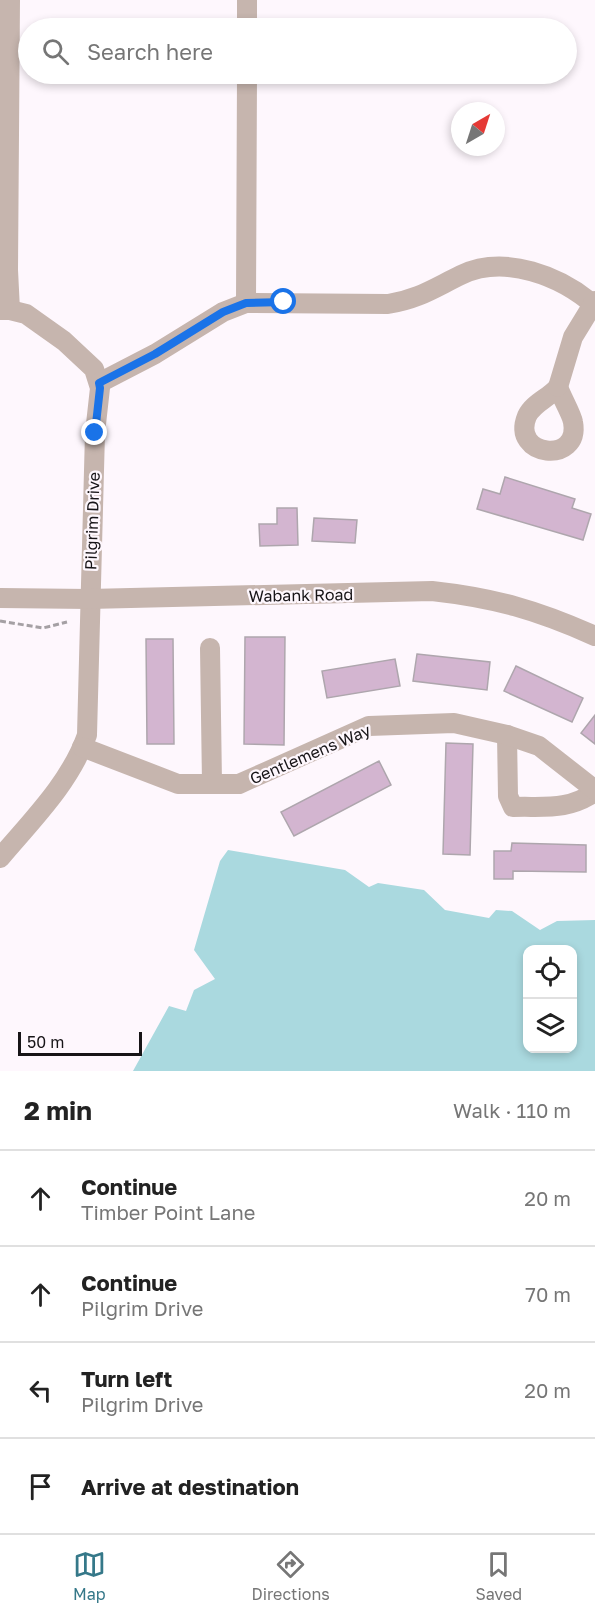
<!DOCTYPE html>
<meta charset="utf-8">
<style>
body{margin:0;font-family:"Golos Text",sans-serif;background:#f2f2f2;color:#222}
.controls{position:absolute;right:18px;bottom:18px;display:grid;overflow:hidden;border-radius:12px;box-shadow:0 3px 9px #0003}
.controls button{width:54px;height:54px;display:grid;place-items:center;padding:0;border:0;border-bottom:2px solid #e0e0e0;background:#fff;color:#222;font:30px sans-serif}
.compass{position:absolute;left:451px;top:102px;width:54px;height:54px;border-radius:50%;background:#fff;box-shadow:0 3px 9px #0003;rotate:39deg}
.scale{position:absolute;left:18px;bottom:15px;width:124px;box-sizing:border-box;padding-left:6px;border:3px solid #171417;border-top:0;font-size:16px;line-height:21px;white-space:nowrap;color:#171417;-webkit-text-stroke:4px #fef7fd;paint-order:stroke}
.stop{position:absolute;width:18px;height:18px;margin:-14px;border:4px solid #1a73e8;border-radius:50%;background:#fff}
.stop.end{background:#1a73e8;border-color:#fff;box-shadow:0 2px 6px #0008}
.list{margin:0;padding:0;list-style:none}
h2{display:flex;justify-content:space-between;align-items:center;height:78px;margin:0;padding:0 24px;font-size:26px}
h2 small{font-size:20px;font-weight:400;color:#767676}
.list li{display:grid;grid-template-columns:39px 1fr auto;gap:18px;align-items:center;box-sizing:border-box;height:96px;padding:0 24px;border-top:2px solid #e0e0e0}
.list b{display:block;font-size:22px;white-space:nowrap}
.list p{margin:0;font-size:20px;white-space:nowrap;color:#767676}
.list em{font-size:20px;font-style:normal;color:#767676}
.icon{flex:none;width:33px;height:33px;fill:none;stroke:currentColor;stroke-width:2;stroke-linecap:round;stroke-linejoin:round}
.map{position:relative;flex:none;width:595px;height:1071px;overflow:hidden}
.search{position:absolute;background:#fff;box-shadow:0 3px 9px #0003;left:18px;right:18px;top:18px;height:66px;display:flex;align-items:center;gap:15px;box-sizing:border-box;padding:0 21px;border-radius:33px;color:#767676;font-size:22px}
.sheet{height:462px;background:#fff}
nav{display:flex;justify-content:space-around;align-items:center;box-sizing:border-box;height:84px;border-top:2px solid #e0e0e0;background:#fff;font-size:16px;color:#767676}
nav a{display:grid;justify-items:center;gap:3px}
nav .on{color:#357889}
.map>svg:first-child{display:block}
</style>
<div class="map">
<svg width="595" height="1071" viewBox="0 0 595 1071">
<rect width="100%" height="100%" fill="#fef7fd"/>
<path fill="#aad9df" fill-rule="evenodd" d="M 228,850 L 345,870 L 369,887 L 378,883 L 424,890 L 445,910 L 489,918 L 496,910 L 512,911 L 540,930 L 557,921 L 595,920 L 595,1071 L 133,1071 L 169,1006 L 186,1011 L 194,990 L 215,979 L 194,950 L 220,861 ZM 528,950 L 572,950 L 572,1048 L 528,1048 Z"/>
<g fill="#d3b5d0" stroke="#aea6ad" stroke-width="1.5">
<path d="M 505,477 L 575,499 L 572,508 L 591,514 L 583,540 L 477,509 L 483,489 L 500,494 Z"/>
<path d="M 277,508 L 297,508 L 298,545 L 260,546 L 259,524 L 277,524 Z"/>
<path d="M 314,518 L 357,520 L 355,543 L 312,541 Z"/>
<path d="M 245,637 L 285,637 L 284,745 L 244,744 Z"/>
<path d="M 146,639 L 173,639 L 174,744 L 147,744 Z"/>
<path d="M 417,654 L 490,662 L 487,690 L 413,681 Z"/>
<path d="M 395,659 L 400,686 L 327,698 L 322,671 Z"/>
<path d="M 516,666 L 583,698 L 572,722 L 504,691 Z"/>
<path d="M 595,715 L 595,744 L 581,733 Z"/>
<path d="M 446,743 L 473,744 L 470,855 L 443,854 Z"/>
<path d="M 379,761 L 391,785 L 294,836 L 281,812 Z"/>
<path d="M 512,843 L 586,845 L 586,872 L 513,871 L 513,879 L 494,879 L 494,851 L 511,851 Z"/>
</g>
<g fill="none" stroke-linecap="round" stroke-linejoin="round">
<path stroke="#a5a0a4" stroke-width="3" stroke-dasharray="6 3" stroke-linecap="butt" d="M 0,621 L 43,628 L 67,622"/>
<g stroke="#c6b5ae" stroke-width="20">
<path d="M 10,0 L 8,270 L 10,310"/>
<path d="M 247,28 L 247,0"/>
<path d="M 246,303 L 247,74"/>
<path d="M 0,310 L 10,310 L 26,314 L 64,341 L 94,369 L 100,388 L 95,433 L 87,735 C 70,783 32,820 0,858"/>
<path d="M 99,383 L 155,354 L 223,312 L 246,303 L 388,304 C 419,299 434,288 461,275 C 505,254 561,276 595,306"/>
<path d="M 558,387 C 561,396 572,415 573,422 C 581,465 510,457 527,416 C 533,403 549,398 558,387 Z"/>
<path d="M 558,387 L 573,337 L 595,301"/>
<path d="M 0,598 L 89,599 L 432,591 C 495,598 537,610 595,636"/>
<path d="M 210,648 L 212,783"/>
<path d="M 507,735 L 508,796 L 513,807 C 545,806 567,811 595,792"/>
<path d="M 82,747 L 178,784 L 239,784 L 369,726 L 454,723 L 507,735 L 539,746 L 595,790"/>
</g>
</g>
<g fill="none" stroke-linecap="round" stroke-linejoin="round">
<path stroke="#1a73e8" stroke-width="8" d="M 95,433 L 100,388 L 99,383 L 155,354 L 223,312 L 246,303 L 284,302"/>
</g>
<g text-anchor="middle" stroke-width="4.5" stroke-linejoin="round" paint-order="stroke">
<g font-size="16" fill="#171417" stroke="#fef7fd">
<text transform="translate(92 521) rotate(-88)" y="6">Pilgrim Drive</text>
<text transform="translate(301 595) rotate(-1)" y="6">Wabank Road</text>
<text transform="translate(310 754) rotate(-23)" y="6">Gentlemens Way</text>
</g>
</g>
</svg>
<div class="controls">
<button><svg class="icon" aria-label="locate" viewBox="0 0 24 24"><circle cx="12" cy="12" r="6"/><path d="M12 2v4M12 18v4M2 12h4M18 12h4"/></svg></button>
<button><svg class="icon" aria-label="layers" viewBox="0 0 24 24"><path d="M12 4l9 5-9 5-9-5zM3 14l9 5 9-5"/></svg></button>
</div>
<svg class="compass" viewBox="-18 -18 36 36"><path d="M0-13l5 13h-10z" fill="#e53935"/><path d="M0 13l5-13h-10z" fill="#767676"/></svg>
<div class="scale">50 m</div>
<div class="stop" style="left:284px;top:302px"></div>
<div class="stop end" style="left:95px;top:433px"></div>
<div class="search"><svg class="icon" aria-label="search" viewBox="0 0 24 24"><circle cx="10" cy="10" r="6"/><path d="M15 15l6 6"/></svg>Search here</div>
</div>
<section class="sheet">
<h2>2 min<small>Walk · 110 m</small></h2>
<ul class="list">
<li><svg class="icon" aria-label="ahead" viewBox="0 0 24 24"><path d="M12 20V5M6 11l6-6 6 6"/></svg><div><b>Continue</b><p>Timber Point Lane</p></div><em>20 m</em></li>
<li><svg class="icon" aria-label="ahead" viewBox="0 0 24 24"><path d="M12 20V5M6 11l6-6 6 6"/></svg><div><b>Continue</b><p>Pilgrim Drive</p></div><em>70 m</em></li>
<li><svg class="icon" aria-label="left" viewBox="0 0 24 24"><path d="M17 20v-9H6M10 6l-5 5 5 5"/></svg><div><b>Turn left</b><p>Pilgrim Drive</p></div><em>20 m</em></li>
<li><svg class="icon" aria-label="arrive" viewBox="0 0 24 24"><path d="M6 21V4h12l-3 4 3 4H6"/></svg><div><b>Arrive at destination</b></div></li>
</ul>
</section>
<nav>
<a class="on"><svg class="icon" aria-label="map" viewBox="0 0 24 24"><path d="M3 6l6-2 6 2 6-2v14l-6 2-6-2-6 2zM9 4v14M15 6v14"/></svg>Map</a>
<a><svg class="icon" aria-label="directions" viewBox="0 0 24 24"><path d="M12 3l9 9-9 9-9-9zM9 14v-3h6M13 9l2 2-2 2"/></svg>Directions</a>
<a><svg class="icon" aria-label="saved" viewBox="0 0 24 24"><path d="M7 4h10v16l-5-4-5 4z"/></svg>Saved</a>
</nav>
